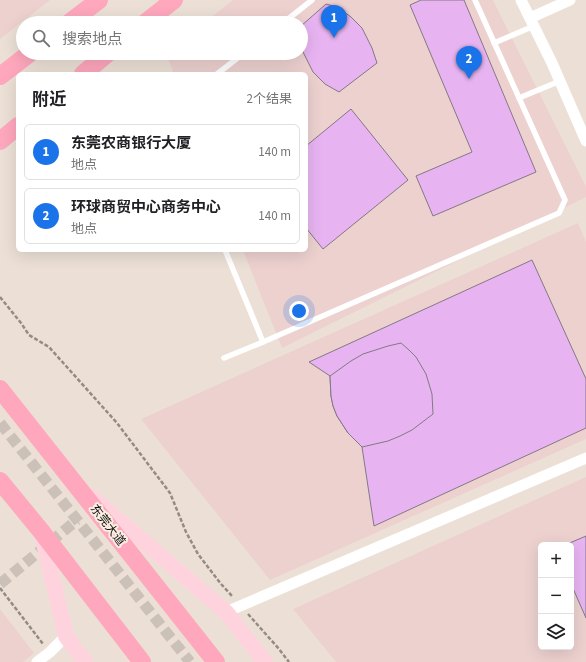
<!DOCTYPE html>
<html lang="zh">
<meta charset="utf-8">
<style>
body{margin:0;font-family:"Source Sans 3","Noto Sans SC",sans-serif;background:#f2f2f2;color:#202124}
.controls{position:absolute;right:12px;bottom:12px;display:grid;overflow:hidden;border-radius:6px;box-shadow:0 4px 16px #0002}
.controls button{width:36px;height:36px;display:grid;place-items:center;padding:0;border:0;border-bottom:1px solid #e0e0e0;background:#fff;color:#202124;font:20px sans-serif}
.you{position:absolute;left:299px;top:311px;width:14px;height:14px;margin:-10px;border:3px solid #fff;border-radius:50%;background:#1a73e8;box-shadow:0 0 0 6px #1a73e833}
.badge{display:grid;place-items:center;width:26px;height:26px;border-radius:50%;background:#1a73e8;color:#fff;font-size:13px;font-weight:700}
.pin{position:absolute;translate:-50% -33px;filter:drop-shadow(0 1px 2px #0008)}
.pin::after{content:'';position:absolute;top:21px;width:14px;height:12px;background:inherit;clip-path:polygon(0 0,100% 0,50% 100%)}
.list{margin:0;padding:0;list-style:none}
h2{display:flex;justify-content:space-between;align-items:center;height:52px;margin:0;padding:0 16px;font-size:17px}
h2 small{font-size:13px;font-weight:400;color:#757577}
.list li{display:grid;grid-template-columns:26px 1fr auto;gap:12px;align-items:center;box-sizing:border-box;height:56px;margin:0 8px 8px;padding:0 8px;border:1px solid #e0e0e0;border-radius:6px}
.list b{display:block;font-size:15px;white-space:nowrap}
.list p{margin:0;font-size:13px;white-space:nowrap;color:#757577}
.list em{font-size:13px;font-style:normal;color:#757577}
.icon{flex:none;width:22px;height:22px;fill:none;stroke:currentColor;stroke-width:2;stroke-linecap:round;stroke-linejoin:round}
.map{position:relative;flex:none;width:586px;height:662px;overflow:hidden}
.search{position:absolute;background:#fff;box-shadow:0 4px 16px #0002;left:16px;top:16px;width:292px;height:44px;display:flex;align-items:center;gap:10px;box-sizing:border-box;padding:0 14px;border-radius:22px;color:#757577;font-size:15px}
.panel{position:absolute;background:#fff;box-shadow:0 4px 16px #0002;left:16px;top:72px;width:292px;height:180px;border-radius:6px}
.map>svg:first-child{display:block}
</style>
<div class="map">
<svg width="586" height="662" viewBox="0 0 586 662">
<rect width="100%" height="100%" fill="#ece0d6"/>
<g fill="#ecd1cf" fill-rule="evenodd">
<path d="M 0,0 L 50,0 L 0,39 Z"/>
<path d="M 233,0 L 493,0 L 586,187 L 586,197 L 282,348 L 243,250 L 306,250 L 306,74 L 174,74 L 166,54 L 167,53 L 301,53 L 301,23 L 204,23 Z"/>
<path d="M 578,223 L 586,242 L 586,439 L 270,580 L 141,419 Z"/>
<path d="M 586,477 L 586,662 L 336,662 L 293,609 ZM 541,545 L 571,545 L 571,647 L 541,647 Z"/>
<path d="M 0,609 L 34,653 L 23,662 L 0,662 Z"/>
</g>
<g fill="#e7b4f1" stroke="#827984">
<path d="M 421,0 L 464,0 L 536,172 L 433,216 L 416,176 L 472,152 L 410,5 Z"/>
<path d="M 326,4 L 337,7 L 351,17 L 362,28 L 372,48 L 377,63 L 339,92 L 325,84 L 313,72 L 301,48 L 301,26 Z"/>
<path d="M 351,109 L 408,180 L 323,249 L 306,228 L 306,146 Z"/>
<path d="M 532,260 L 586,379 L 586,428 L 374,526 L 362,447 L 348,433 L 337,416 L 333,406 L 331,396 L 330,376 L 309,362 Z"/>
<path d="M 401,343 L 409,350 L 416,357 L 426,374 L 432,394 L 433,414 L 412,430 L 400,436 L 388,441 L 362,447 L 348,433 L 337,416 L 333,406 L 331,396 L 330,376 L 351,361 L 363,354 L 388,346 Z"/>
<path d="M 586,536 L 586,618 L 571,584 L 571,545 L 565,545 Z"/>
</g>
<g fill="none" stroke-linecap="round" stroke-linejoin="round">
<g stroke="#ccc1b8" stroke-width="11" stroke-dasharray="11 5.5" stroke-linecap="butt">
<path d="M 0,423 L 190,662"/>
<path d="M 0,584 L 77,520"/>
</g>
<g stroke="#948b84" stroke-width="2.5" stroke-dasharray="4 2" stroke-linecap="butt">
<path d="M 0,297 L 21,323 L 29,335 L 49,347 L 117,423 L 170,493 L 186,532 L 198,554 L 221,584 L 233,597"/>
<path d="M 0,588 L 43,644"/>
<path d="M 248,614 L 279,649 L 289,662"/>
</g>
<g stroke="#fff" stroke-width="5.5">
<path d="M 283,23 L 312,0"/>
<path d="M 494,43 L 534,26"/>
<path d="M 217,74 L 244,53"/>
<path d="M 519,98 L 560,81"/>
<path d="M 225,250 L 263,342"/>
<path d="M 224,358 L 263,342 L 559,213 L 565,200 L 475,0"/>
</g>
<g stroke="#fff" stroke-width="11">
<path d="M 521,0 L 552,63 L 586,141"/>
<path d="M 530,18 L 570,0"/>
<path d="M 226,612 L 586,458"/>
<path d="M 37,662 L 50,652 L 66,636"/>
</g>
<g stroke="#ffd3de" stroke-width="16">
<path d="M 93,498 L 226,612 L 265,662"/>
<path d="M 41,531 L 66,636 L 85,662"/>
</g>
<g stroke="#fea7bd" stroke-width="18">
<path d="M 69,23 L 99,0"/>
<path d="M 145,23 L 174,0"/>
<path d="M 83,74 L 108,53"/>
<path d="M 0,76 L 30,53"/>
<path d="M 0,141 L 18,126"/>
<path d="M 0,389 L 216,662"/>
<path d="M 0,481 L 41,531 L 142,662"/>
</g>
</g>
<g text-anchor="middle" stroke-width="4" stroke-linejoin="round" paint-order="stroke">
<g font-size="12" fill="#16120f" stroke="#f9ede4">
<text transform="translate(108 525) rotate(52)" y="4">东莞大道</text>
</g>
</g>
</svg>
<div class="controls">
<button>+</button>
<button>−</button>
<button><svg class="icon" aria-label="layers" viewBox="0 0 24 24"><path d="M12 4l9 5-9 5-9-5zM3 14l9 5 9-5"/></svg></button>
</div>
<div class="you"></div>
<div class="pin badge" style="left:334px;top:38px">1</div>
<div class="pin badge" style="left:469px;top:79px">2</div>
<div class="search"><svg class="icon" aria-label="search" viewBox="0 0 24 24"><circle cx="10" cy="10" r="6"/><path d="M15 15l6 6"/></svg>搜索地点</div>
<section class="panel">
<h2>附近<small>2个结果</small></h2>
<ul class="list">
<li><span class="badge">1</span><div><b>东莞农商银行大厦</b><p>地点</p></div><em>140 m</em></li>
<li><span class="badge">2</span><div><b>环球商贸中心商务中心</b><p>地点</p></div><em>140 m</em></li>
</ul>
</section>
</div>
